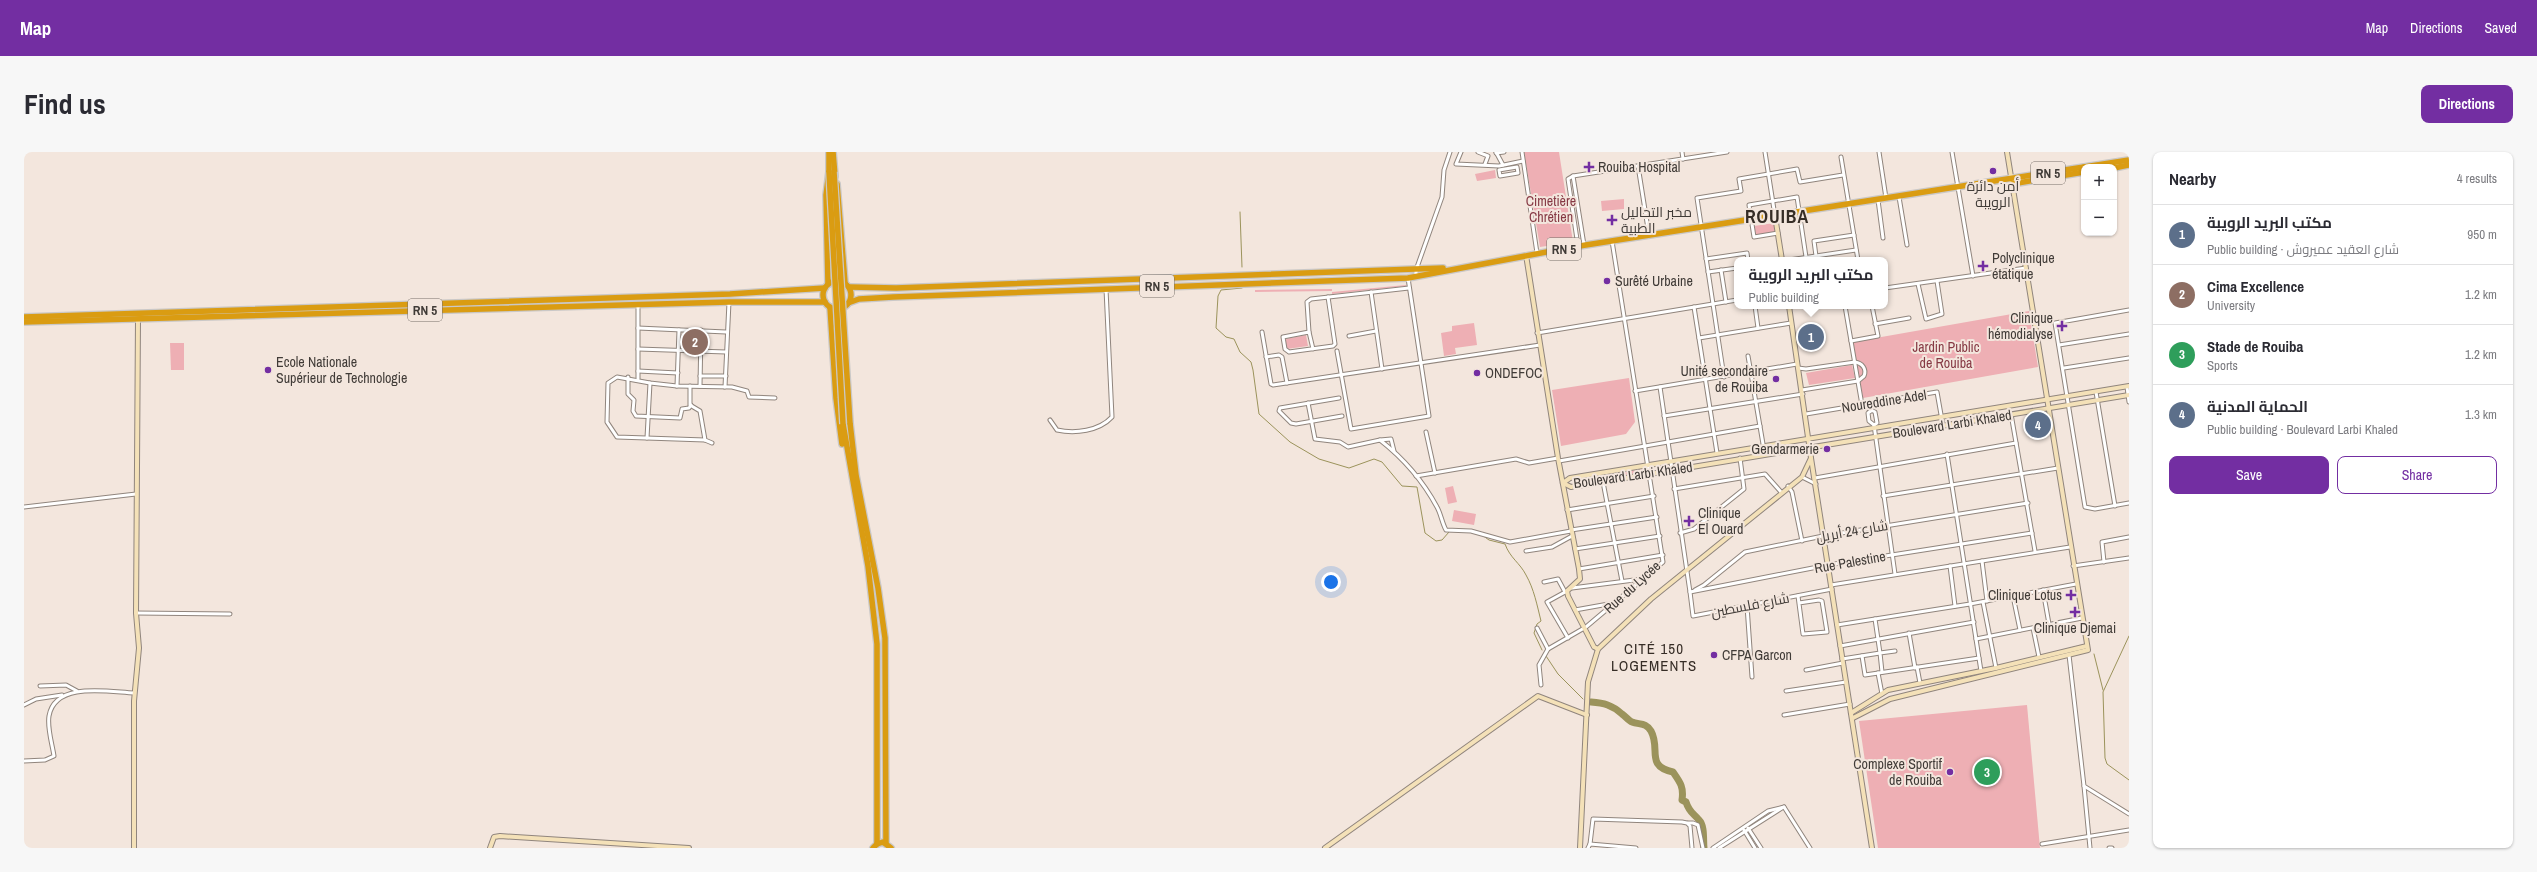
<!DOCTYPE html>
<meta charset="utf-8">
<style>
body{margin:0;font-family:"Archivo Narrow",Cairo,sans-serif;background:#f7f7f7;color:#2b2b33}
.controls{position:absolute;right:12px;top:12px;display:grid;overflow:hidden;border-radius:8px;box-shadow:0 1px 3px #0004}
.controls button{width:36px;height:36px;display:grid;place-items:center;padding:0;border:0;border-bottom:1px solid #e1e1e2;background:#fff;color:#2b2b33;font:20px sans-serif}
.you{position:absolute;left:1307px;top:430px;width:14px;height:14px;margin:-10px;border:3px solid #fff;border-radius:50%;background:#1a73e8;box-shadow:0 0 0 6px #1a73e833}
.badge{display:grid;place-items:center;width:26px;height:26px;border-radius:50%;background:#732ea2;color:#fff;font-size:13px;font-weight:700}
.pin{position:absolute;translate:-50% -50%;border:2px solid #fff;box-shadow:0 1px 4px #0006}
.popup{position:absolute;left:1710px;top:105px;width:154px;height:52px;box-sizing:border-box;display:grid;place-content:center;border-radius:8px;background:#fff;filter:drop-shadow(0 1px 3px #0005);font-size:13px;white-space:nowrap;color:#7c7c81}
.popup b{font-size:15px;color:#2b2b33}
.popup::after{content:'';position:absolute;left:50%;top:100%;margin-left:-8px;border:8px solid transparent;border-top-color:#fff}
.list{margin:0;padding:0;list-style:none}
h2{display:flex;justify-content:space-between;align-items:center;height:52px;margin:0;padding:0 16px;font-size:17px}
h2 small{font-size:13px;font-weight:400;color:#7c7c81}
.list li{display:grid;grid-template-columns:26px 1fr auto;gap:12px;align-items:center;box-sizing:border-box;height:60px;padding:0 16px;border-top:1px solid #e1e1e2}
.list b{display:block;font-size:15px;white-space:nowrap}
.list p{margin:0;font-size:13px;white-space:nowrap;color:#7c7c81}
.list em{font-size:13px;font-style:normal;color:#7c7c81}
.actions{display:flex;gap:8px;padding:12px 16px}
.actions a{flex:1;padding:9px 0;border:1px solid #732ea2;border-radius:8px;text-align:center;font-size:14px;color:#732ea2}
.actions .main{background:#732ea2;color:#fff}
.map{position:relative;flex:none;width:2105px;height:696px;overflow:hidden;border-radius:8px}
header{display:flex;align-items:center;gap:24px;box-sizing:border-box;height:56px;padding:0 20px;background:#732ea2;color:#fff}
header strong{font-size:19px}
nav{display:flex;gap:22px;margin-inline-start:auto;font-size:14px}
.intro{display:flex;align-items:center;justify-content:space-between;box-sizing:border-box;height:96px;padding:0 24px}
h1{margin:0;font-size:28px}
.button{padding:10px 18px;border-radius:8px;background:#732ea2;color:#fff;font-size:14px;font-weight:700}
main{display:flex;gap:24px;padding:0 24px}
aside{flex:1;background:#fff;border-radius:8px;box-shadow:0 1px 3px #0004}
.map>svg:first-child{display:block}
</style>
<header>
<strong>Map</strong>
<nav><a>Map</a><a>Directions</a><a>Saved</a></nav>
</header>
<div class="intro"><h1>Find us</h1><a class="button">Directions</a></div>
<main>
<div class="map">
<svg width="2105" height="696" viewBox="0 0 2105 696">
<rect width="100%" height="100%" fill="#f3e6dd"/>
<g fill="#eeafb4">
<path d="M 1500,0 L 1535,0 L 1549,90 L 1516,95 Z"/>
<path d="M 1471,18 L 1472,26 L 1453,29 L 1451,22 Z"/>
<path d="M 1600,47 L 1600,57 L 1578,59 L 1577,49 Z"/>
<path d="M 1750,71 L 1751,80 L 1732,83 L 1730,74 Z"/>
<path d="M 1382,133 L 1382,134 L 1308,142 L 1308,140 Z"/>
<path d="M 1308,137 L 1308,139 L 1231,140 L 1231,138 Z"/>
<path d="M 2005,159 L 2014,215 L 1839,246 L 1829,190 Z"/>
<path d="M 1450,171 L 1453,193 L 1431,196 L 1432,202 L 1420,204 L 1417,181 L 1428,179 L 1428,174 Z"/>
<path d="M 1282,183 L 1284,194 L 1263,197 L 1261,187 Z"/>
<path d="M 146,191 L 160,191 L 160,218 L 147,218 Z"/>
<path d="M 1828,213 L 1831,226 L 1785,233 L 1782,221 Z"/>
<path d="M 1605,226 L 1611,270 L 1602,282 L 1537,294 L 1528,238 Z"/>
<path d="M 1620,317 L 1621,320 L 1550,330 L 1551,328 Z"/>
<path d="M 1429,334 L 1433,350 L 1424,352 L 1421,336 Z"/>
<path d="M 1430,358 L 1452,362 L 1450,373 L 1428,369 Z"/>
<path d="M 2003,553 L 2016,696 L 1854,696 L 1835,569 Z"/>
</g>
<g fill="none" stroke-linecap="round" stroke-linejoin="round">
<g stroke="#9b935b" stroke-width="1">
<path d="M 1216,60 L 1218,115"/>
<path d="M 1218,136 L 1197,138 L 1194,144 L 1192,176 L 1202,185 L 1210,187 L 1216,200 L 1227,210 L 1229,218 L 1235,262 L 1266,290 L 1295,307 L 1325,316 L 1350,307 L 1358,310 L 1378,334 L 1393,335 L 1401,381 L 1412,389 L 1418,388 L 1425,380"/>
<path d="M 1458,383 L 1465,388 L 1481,392 C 1486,406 1496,411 1502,423 C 1510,437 1513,453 1517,469 L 1513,472 L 1510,481 L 1518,498"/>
<path d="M 2105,484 L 2079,540 L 2081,606 L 2083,612 L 2105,628"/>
<path d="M 2070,502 L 2079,538"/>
<path d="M 1522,504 L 1534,522 L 1559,547"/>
</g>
<path stroke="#9b935b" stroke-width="7" d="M 1567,550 C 1580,551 1588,553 1598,562 C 1601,564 1605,569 1608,570 C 1615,573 1622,570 1627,579 C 1637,597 1621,614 1649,620 C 1656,630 1660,635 1658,648 L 1662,650 C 1665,660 1669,661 1675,668 C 1681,674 1679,688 1680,696"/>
<g stroke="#90857d" stroke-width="5">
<g id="street">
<path d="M 1437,0 L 1432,12 L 1475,14 L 1499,9"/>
<path d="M 1454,0 L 1464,4 L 1461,12"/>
<path d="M 1472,0 L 1479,13"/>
<path d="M 1498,0 L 1513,101"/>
<path d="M 1658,0 L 1659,7"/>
<path d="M 1741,0 L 1751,64"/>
<path d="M 1855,0 L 1862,46"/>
<path d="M 1928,0 L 1949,124"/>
<path d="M 1472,1 L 1480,0"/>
<path d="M 1817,5 L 1834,108"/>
<path d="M 1614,14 L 1625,83"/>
<path d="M 1493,15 L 1494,21 L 1476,24 L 1475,18 Z"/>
<path d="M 1549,24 L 1560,93"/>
<path d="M 1875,45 L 1883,93"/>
<path d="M 1854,48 L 1859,86"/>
<path d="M 1754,81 L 1730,85 L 1725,53 L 1773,45 L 1782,105"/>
<path d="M 1554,94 L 1544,27 L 1549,24 L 1703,0"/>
<path d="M 1792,104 L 1790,89 L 1830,83"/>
<path d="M 1682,107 L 1723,101 L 1724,108"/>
<path d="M 1765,108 L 1832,98"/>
<path d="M 1697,118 L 1702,150"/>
<path d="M 1684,120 L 1713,116"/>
<path d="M 1392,124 L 1392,118 L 1418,45 L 1420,18 L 1426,0"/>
<path d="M 1894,132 L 1902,167 L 1918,162 L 1913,129"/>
<path d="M 1861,136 L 2002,116"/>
<path d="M 1347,140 L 1358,217"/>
<path d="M 1731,154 L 1734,176"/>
<path d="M 1821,154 L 1838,253 L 1851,260 L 1853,271 L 1850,273 L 1845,269 L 1844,261 L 1847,259"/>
<path d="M 1670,155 L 1693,301"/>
<path d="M 2105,158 L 2031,171 L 2061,355 L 2071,357 L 2105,351"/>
<path d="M 1851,172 L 1885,166"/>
<path d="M 614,176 L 702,180"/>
<path d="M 1238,180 L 1247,232 L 1249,233 L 1516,193"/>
<path d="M 1285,180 L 1283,150 L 1287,147 L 1385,136"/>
<path d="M 1513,181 L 1713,148"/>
<path d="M 1325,184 L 1352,179"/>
<path d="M 1675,186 L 1767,171"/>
<path d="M 1827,189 L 1854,184 L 1848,154"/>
<path d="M 2035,193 L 2105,182"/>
<path d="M 614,197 L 702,200"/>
<path d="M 1289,197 L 1285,180 L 1259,185 L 1261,197 L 1265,200 L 1309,194 L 1311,192 L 1304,145"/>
<path d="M 1313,199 L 1327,277 L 1405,264 L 1384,126"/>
<path d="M 1724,204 L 1739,292"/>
<path d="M 1242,205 L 1255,203 L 1258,205 L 1263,231"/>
<path d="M 1774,216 L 1782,217 L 1831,210 C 1838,211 1843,217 1840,224 L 1834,229 L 1778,238"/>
<path d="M 2040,216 L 2105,206"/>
<path d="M 614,219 L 654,221"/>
<path d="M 676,224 L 702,224"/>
<path d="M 604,225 L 604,242 L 610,248 L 609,259 L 612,264 L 656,266 L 658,257 L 665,256 L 667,253"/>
<path d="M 1700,225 L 1673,46 L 1717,39 L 1715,27 L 1773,17 L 1776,30 L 1819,23"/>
<path d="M 614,227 L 614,153"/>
<path d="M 653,234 L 655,178"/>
<path d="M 666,234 L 666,253 L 676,259 L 681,288 L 688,291"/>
<path d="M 676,234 L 677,178"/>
<path d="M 701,235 L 705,150"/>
<path d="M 1636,235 L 1666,440 L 1804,413 L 2008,381"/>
<path d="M 2103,235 L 2105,250"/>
<path d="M 1611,239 L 1773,212"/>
<path d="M 2072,240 L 2091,354"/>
<path d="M 1315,246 L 1256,256 L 1255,259 L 1267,271 L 1272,272 L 1318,264"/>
<path d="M 1284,251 L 1291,287 L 1316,290 L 1324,295 L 1356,288 C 1379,306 1399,329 1413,355 C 1417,362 1418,371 1422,378 L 1447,379 L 1486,390 L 1547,379"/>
<path d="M 1782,262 L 1913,240 L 1919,274"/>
<path d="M 1987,262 L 2011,399"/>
<path d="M 1640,264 L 1779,242"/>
<path d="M 1026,268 L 1033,278 C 1051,282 1075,279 1088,265 L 1082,137"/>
<path d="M 1850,273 L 1871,422"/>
<path d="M 1402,280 L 1411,321"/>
<path d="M 623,286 L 626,231"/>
<path d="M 681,288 L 593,285 L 583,270 L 584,231 L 593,225 L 626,231 L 653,234 L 708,235 L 723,239 L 725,245 L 751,246"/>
<path d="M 1356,288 L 1367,287 L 1370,299"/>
<path d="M 1923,302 L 1957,519"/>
<path d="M 1535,309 L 1736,274"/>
<path d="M 1392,324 L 1492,307 L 1505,311 L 1534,306"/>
<path d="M 1778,325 L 1792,332"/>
<path d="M 1791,326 L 1992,291"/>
<path d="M 1579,330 L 1598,429"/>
<path d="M 1764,334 L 1768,340 L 1778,389"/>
<path d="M 1650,337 L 1741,322 L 1757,340"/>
<path d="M 1859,344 L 2034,316"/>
<path d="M 0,355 L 112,342"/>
<path d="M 1543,358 L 1630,344"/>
<path d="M 1547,378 L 1633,365"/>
<path d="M 1656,381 L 1670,377 L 1720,337 L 1716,306"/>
<path d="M 1551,397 L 1636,384"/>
<path d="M 1502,399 L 1528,395 L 1548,384"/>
<path d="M 1958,409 L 1963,449"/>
<path d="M 2080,410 L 2078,390 L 2105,385"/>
<path d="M 1926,414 L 1931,454"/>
<path d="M 2049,414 L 2105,406"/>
<path d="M 1555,417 L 1639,403"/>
<path d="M 1520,430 L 1534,427 L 1541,440"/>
<path d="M 1807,433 L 2046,395"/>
<path d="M 1548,436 L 1618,427"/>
<path d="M 1671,438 L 1680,433 L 1721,400 L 1799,384 L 2004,351"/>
<path d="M 2019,438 L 2025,472"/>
<path d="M 1543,439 L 1523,450 L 1544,486"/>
<path d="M 1666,440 L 1669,464 L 1808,437"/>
<path d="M 1774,444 L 1779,482 L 1803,480 L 1798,449 L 1795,448 L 1775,451"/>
<path d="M 1989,444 L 1996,478"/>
<path d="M 1959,450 L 1972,516"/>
<path d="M 1723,454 L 1728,525"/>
<path d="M 1551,458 L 1590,451"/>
<path d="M 112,461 L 206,462"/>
<path d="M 1813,473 L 1946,452 L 2052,432"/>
<path d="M 1513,476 L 1524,497"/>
<path d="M 2009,476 L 2015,505"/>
<path d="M 1885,481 L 1891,516"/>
<path d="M 1952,487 L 2058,466"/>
<path d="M 1816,494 L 1950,470"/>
<path d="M 2045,503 L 2060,634 L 2105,662"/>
<path d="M 1838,504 L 1841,523 L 1955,506"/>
<path d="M 1818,507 L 1856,501 L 1851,467"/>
<path d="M 1893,515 L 1896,531"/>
<path d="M 1782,518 L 1819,511"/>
<path d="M 1858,520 L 1856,501 L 1871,499"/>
<path d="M 1854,521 L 1858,542"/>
<path d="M 1517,533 L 1515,513 L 1524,497 L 1562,475 L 1639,410 L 1588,89"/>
<path d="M 16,534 L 42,533 L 53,539"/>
<path d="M 1762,539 L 1822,530"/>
<path d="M 0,553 L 12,547 L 38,543"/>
<path d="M 1760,563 L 1826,552"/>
<path d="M 0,609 L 21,608 L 30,604 C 28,591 23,576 25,564 C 31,529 85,540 110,541"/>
<path d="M 2060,634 L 2066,696"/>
<path d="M 1760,655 L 1786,696"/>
<path d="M 1664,671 L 1669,671 L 1674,673 L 1679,696"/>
<path d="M 1724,676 L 1737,696"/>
<path d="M 1720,678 L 1731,696"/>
<path d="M 1566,692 L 1569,667 L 1658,670 L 1663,671 L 1666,674 L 1668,696"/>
<path d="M 2018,692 L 2105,678"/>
<path d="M 1564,696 L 1566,692 L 1612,696"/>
<path d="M 1689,696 L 1744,659 L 1760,655"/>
<path d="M 1695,696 L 1758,656"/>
<path d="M 2085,696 L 2088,696"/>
</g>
</g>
<g stroke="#90857d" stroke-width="6">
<g id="secondary">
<path d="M 1751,64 L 1758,108"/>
<path d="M 1502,103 L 1534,306 L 1555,417 L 1556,427 L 1543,439 L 1544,444 L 1570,495 L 1574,497"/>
<path d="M 1787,306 L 1848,696"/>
<path d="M 1539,331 L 1546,326 L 2105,234"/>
<path d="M 1539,331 L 1547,335 L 2105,243"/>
<path d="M 1827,561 L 1864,538 L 1972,516 L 2063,494"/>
<path d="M 1829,566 L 1866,547 L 2064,498 L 1983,0"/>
<path d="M 110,696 L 110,549 L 115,496 L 112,461 L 114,167"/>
<path d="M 466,696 L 470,685 L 476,684 L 665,696"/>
<path d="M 1301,696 L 1514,544 L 1563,563"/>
<path d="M 1556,696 L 1564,530 L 1574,497 L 1627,447 L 1778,325 L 1787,306 L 1765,154"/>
</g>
</g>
<g stroke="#cac8c7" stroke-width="8">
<g id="highway">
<path d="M 809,0 L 811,24"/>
<path d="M 2060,15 L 2105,8"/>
<path d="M 2090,16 L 2105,13"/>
<path d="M 813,32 L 821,131"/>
<path d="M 1988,32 L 2060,20"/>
<circle cx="813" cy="143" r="14"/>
<path d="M 804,132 L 802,43 L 805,20 L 805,0"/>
<path d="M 825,135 L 872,136 L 1419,116"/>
<path d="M 824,151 L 835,147 L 869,145 L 1384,126 L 1549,95 L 2060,15"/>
<path d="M 806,155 L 812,246 L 818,292"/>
<path d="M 0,165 L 706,142 L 801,136"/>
<path d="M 0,170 L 705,150 L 801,150"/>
<path d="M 826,271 L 832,323 L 854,436 L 861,486 L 862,691"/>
<path d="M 819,272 L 844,414 L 853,492 L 853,692"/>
<path d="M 849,696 L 853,692 L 859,690 L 867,696"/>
</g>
</g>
<use href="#street" stroke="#fff" stroke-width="3"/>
<use href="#secondary" stroke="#f4e1b8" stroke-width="4"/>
<use href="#highway" stroke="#da9c12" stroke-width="5.5"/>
<g stroke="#cac8c7" stroke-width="8" stroke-linecap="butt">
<g id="highway-bridge">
<path d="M 805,20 L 819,272"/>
<path d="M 810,20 L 826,271"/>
</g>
</g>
<use href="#highway-bridge" stroke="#da9c12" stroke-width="5.5"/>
</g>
<g fill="#732ea2" stroke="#f3e6dd" stroke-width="1.5">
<path d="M1563 9h4v4h4v4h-4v4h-4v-4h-4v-4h4z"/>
<circle cx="1969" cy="19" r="4"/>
<path d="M1586 62h4v4h4v4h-4v4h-4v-4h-4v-4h4z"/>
<path d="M1957 108h4v4h4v4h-4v4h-4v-4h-4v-4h4z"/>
<circle cx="1583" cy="129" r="4"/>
<path d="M2036 168h4v4h4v4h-4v4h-4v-4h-4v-4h4z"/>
<circle cx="244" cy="218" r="4"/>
<circle cx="1453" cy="221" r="4"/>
<circle cx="1752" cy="227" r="4"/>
<circle cx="1803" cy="297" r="4"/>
<path d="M1663 363h4v4h4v4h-4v4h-4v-4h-4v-4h4z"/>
<path d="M2045 437h4v4h4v4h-4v4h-4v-4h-4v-4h4z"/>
<path d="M2049 454h4v4h4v4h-4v4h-4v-4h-4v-4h4z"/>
<circle cx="1690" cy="503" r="4"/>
<circle cx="1926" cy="620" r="4"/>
</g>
<g text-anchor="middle" stroke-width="4" stroke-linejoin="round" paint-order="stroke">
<g fill="#f3e6dd" stroke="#766e69" stroke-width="1">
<rect x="2007" y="10" width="34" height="22" rx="3"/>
<rect x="1523" y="86" width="34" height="22" rx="3"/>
<rect x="1116" y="123" width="34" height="22" rx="3"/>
<rect x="384" y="147" width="34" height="22" rx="3"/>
</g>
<g font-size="13" font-weight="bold" fill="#403b37">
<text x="2024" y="26">RN 5</text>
<text x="1540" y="102">RN 5</text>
<text x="1133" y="139">RN 5</text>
<text x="401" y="163">RN 5</text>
</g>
<g font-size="14" fill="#403b37" stroke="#f3e6dd" text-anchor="start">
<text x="1574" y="20">Rouiba Hospital</text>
<text x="1969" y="39" text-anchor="middle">أمن دائرة<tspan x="1969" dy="16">الرويبة</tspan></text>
<text x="1597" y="65">مخبر التحاليل<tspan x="1597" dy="16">الطبية</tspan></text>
<text x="1968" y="111">Polyclinique<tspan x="1968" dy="16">étatique</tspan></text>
<text x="1591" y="134">Surêté Urbaine</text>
<text x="2029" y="171" text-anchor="end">Clinique<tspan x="2029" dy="16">hémodialyse</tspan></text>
<text x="252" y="215">Ecole Nationale<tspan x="252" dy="16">Supérieur de Technologie</tspan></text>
<text x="1744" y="224" text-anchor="end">Unité secondaire<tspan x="1744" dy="16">de Rouiba</tspan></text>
<text x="1461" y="226">ONDEFOC</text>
<text x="1795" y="302" text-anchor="end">Gendarmerie</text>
<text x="1674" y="366">Clinique<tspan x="1674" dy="16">El Ouard</tspan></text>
<text x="2038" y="448" text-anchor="end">Clinique Lotus</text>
<text x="2051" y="481" text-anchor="middle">Clinique Djemai</text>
<text x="1698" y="508">CFPA Garcon</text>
<text x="1918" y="617" text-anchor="end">Complexe Sportif<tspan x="1918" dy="16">de Rouiba</tspan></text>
</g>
<g font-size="14" fill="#863944" stroke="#f3e6dd">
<text x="1527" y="54">Cimetière<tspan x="1527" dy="16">Chrétien</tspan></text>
<text x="1922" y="200">Jardin Public<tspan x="1922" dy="16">de Rouiba</tspan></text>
</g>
<g font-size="14" fill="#403b37" stroke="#f3e6dd">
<text transform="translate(1860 249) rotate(-9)" y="5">Noureddine Adel</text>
<text transform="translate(1928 272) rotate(-9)" y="5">Boulevard Larbi Khaled</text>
<text transform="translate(1609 323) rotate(-8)" y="5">Boulevard Larbi Khaled</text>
<text transform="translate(1828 379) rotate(-10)" y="5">شارع 24 أبريل</text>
<text transform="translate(1826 410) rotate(-10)" y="5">Rue Palestine</text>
<text transform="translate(1608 435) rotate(-42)" y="5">Rue du Lycée</text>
<text transform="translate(1726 453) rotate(-11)" y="5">شارع فلسطين</text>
</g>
<g font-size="15" letter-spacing="1" fill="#362d26" stroke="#f3e6dd">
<text x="1630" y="502">CITÉ 150<tspan x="1630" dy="17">LOGEMENTS</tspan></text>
</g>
<g font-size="18" font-weight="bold" letter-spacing="1" fill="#362d26" stroke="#f3e6dd">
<text x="1753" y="71">ROUIBA</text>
</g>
</g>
</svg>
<div class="controls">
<button>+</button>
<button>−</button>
</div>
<div class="you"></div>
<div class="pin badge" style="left:1787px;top:185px;background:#5c6f8a">1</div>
<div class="popup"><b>مكتب البريد الرويبة</b>Public building</div>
<div class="pin badge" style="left:671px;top:190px;background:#8d6e63">2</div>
<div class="pin badge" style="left:1963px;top:620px;background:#2e9e5b">3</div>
<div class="pin badge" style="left:2014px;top:273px;background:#5c6f8a">4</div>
</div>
<aside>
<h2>Nearby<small>4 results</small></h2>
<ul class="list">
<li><span class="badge" style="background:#5c6f8a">1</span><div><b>مكتب البريد الرويبة</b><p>Public building · شارع العقيد عميروش</p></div><em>950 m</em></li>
<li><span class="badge" style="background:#8d6e63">2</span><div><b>Cima Excellence</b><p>University</p></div><em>1.2 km</em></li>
<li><span class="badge" style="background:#2e9e5b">3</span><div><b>Stade de Rouiba</b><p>Sports</p></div><em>1.2 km</em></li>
<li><span class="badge" style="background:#5c6f8a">4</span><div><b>الحماية المدنية</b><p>Public building · Boulevard Larbi Khaled</p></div><em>1.3 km</em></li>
</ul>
<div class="actions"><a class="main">Save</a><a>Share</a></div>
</aside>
</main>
